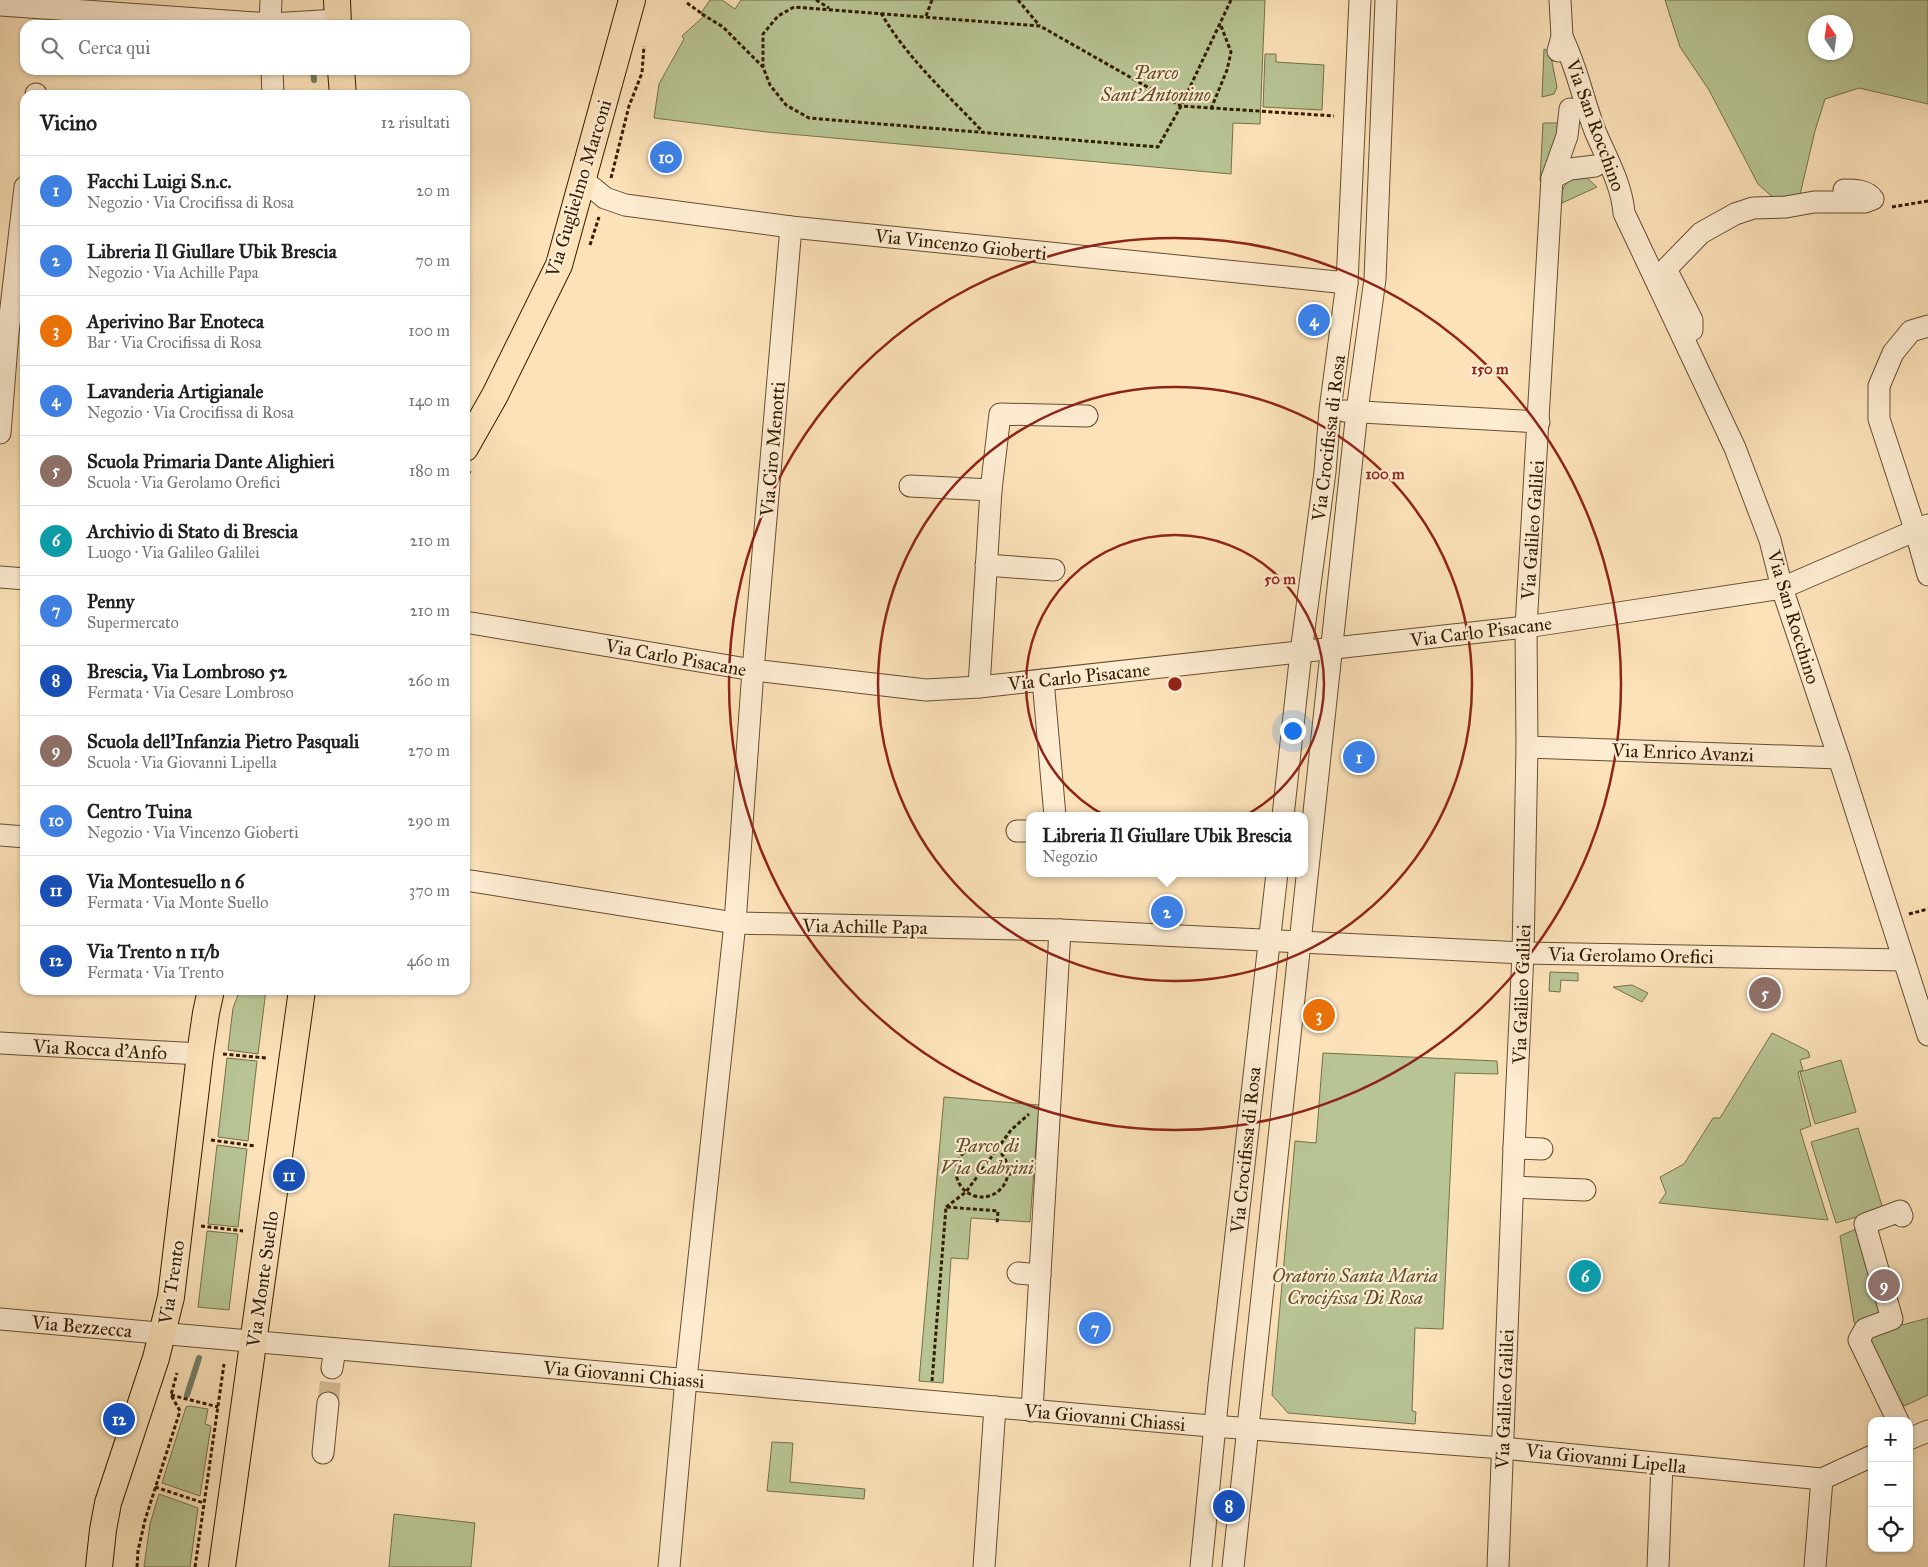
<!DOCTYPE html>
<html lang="it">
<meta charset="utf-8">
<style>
body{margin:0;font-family:"IM FELL Great Primer",serif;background:#f2f2f2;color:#202124}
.controls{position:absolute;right:15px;bottom:15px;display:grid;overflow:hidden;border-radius:10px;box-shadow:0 1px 4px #0004}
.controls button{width:45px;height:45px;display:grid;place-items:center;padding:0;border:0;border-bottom:1px solid #e0e0e0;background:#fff;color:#202124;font:25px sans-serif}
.compass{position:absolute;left:1808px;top:15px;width:45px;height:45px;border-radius:50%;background:#fff;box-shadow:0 1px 4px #0004;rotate:347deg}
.you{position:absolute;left:1292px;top:730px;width:18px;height:18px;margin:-12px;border:4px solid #fff;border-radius:50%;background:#1a73e8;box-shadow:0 0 0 8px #1a73e833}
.badge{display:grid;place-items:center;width:32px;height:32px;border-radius:50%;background:#8f2418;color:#fff;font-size:16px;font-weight:700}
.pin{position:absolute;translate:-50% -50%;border:2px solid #fff;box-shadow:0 1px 5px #0006}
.popup{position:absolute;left:1026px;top:812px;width:282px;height:65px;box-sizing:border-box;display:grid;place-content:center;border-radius:10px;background:#fff;filter:drop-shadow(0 1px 4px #0005);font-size:16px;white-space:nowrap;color:#757577}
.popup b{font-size:19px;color:#202124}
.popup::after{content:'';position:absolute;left:50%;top:100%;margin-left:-10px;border:10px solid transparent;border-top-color:#fff}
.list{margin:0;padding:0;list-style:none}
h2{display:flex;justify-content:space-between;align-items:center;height:65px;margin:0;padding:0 20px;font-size:21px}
h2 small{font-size:16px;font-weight:400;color:#757577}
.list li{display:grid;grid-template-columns:32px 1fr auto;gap:15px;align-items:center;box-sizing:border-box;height:70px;padding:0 20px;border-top:1px solid #e0e0e0}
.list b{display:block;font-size:19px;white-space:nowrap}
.list p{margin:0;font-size:16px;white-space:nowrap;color:#757577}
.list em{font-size:16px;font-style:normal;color:#757577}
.icon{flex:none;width:28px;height:28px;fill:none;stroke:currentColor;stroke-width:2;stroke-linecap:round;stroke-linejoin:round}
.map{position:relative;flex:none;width:1928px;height:1567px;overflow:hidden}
.search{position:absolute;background:#fff;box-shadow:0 1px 4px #0004;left:20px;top:20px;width:450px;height:55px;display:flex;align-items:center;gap:12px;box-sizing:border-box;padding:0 18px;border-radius:15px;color:#757577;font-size:19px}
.panel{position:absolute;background:#fff;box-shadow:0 1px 4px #0004;left:20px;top:90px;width:450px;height:905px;border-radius:15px}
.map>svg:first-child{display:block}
</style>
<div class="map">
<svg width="1928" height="1567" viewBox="0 0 1928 1567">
<rect width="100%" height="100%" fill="#fce2b9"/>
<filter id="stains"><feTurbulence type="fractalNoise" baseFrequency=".004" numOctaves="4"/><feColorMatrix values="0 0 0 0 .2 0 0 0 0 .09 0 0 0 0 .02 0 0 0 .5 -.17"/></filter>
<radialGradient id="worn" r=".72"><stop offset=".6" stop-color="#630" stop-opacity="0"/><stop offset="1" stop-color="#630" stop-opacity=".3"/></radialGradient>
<g fill="#b8c494" stroke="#76704a" fill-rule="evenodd">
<path d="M 710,0 L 722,0 L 735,9 L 741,0 L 1265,0 L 1260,124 L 1233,123 L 1231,174 L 767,132 L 654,118 L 659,84 L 684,39 L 682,36 L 703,17 L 701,13 Z"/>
<path d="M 1665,0 L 1928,0 L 1928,104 L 1859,88 L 1825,99 L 1815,131 L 1799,199 L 1778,202 L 1758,184 L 1709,90 L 1680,47 ZM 1816,22 L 1846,22 L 1846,52 L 1816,52 Z"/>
<path d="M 1544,49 L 1550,52 L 1557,87 L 1554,94 L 1542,97 Z"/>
<path d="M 1265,54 L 1276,54 L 1276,62 L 1324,65 L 1322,110 L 1263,107 Z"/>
<path d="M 1543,123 L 1560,123 L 1544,182 L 1540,181 Z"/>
<path d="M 1576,176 L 1587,178 L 1597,187 L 1562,203 C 1560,189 1564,184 1576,176 Z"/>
<path d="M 1550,972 L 1578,973 L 1578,981 L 1561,980 L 1560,992 L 1549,991 Z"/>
<path d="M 1632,985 L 1648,993 L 1642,1002 L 1613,987 Z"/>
<path d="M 240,990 L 266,990 L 258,1054 L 228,1050 L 233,1008 Z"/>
<path d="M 1772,1033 L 1808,1051 L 1810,1057 L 1800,1060 L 1803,1070 L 1798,1072 L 1811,1126 L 1800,1130 L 1828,1220 L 1659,1203 L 1666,1193 L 1660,1177 L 1684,1164 L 1713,1118 L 1720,1118 Z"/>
<path d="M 1323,1053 L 1497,1061 L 1498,1074 L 1455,1073 L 1443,1329 L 1415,1328 L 1412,1411 L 1416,1412 L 1415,1424 L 1288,1413 L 1272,1395 L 1295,1141 L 1316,1143 Z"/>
<path d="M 227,1058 L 257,1061 L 248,1141 L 218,1137 Z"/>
<path d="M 1841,1060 L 1856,1112 L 1815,1124 L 1800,1072 Z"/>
<path d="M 944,1097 L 1039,1105 L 1030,1222 L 971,1218 L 968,1259 L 951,1258 L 943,1383 L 919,1381 Z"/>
<path d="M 1858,1128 L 1883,1209 L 1836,1223 L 1811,1142 Z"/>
<path d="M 217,1145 L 247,1149 L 238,1227 L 208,1224 Z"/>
<path d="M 1858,1228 L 1887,1329 L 1928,1318 L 1928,1395 L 1904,1406 L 1854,1322 L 1840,1236 Z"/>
<path d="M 207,1231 L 238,1234 L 229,1310 L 198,1307 Z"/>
<path d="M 190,1406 L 208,1409 L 205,1424 L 211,1426 L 200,1496 L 162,1483 L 186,1407 Z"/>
<path d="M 772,1442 L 793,1443 L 790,1482 L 865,1489 L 864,1499 L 767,1491 Z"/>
<path d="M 159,1494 L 198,1508 L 190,1567 L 144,1567 L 150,1524 Z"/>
<path d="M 394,1514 L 475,1523 L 471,1567 L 389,1567 Z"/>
</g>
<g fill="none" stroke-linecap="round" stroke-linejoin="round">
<g stroke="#747d68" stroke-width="6">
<path d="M 313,70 L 314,80"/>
<path d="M 187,1395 L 199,1358"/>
</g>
<path stroke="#d4ba94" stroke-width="21" stroke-dasharray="21 11" stroke-linecap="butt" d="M 328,1403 L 332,1368"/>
<g stroke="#664e2e" stroke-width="23">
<g id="minor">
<path d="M 0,5 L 270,24 L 338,20"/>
<path d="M 270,25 L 271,0"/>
<path d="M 1562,37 C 1577,67 1583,100 1595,131 C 1606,157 1622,185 1624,213 L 1735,448 L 1770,540 L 1782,588 L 1839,758 L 1928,1035"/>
<path d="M 1558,51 L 1562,37 L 1560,0"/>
<path d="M 272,70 L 273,95"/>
<path d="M 36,95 L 36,94"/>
<path d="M 1552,178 L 1570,169 L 1595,166"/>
<path d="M 583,180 L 605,198 L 625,205 L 791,227 L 1347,283"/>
<path d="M 1928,326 L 1911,331 L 1893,353 L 1879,386 L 1879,419 L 1915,529 L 1928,575"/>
<path d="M 1682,335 L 1692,330 L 1692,320 L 1666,269 L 1701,233 L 1735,214 L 1753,208 L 1786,207 L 1814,202 L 1865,202 L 1873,199 C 1867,190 1854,190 1844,190"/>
<path d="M 1344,411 L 1539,422"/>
<path d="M 0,433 L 8,333 L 25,187"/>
<path d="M 910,486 L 991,490"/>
<path d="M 986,565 L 1054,570"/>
<path d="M 0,577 L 25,579"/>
<path d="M 465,622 L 753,670 L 926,690 L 979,687 L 1526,627 L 1782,588 L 1928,525"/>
<path d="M 1043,680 L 1055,816"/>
<path d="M 979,687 L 991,490 L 1000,414 L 1087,416"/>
<path d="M 1527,747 L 1839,758"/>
<path d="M 1283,816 L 1301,652 L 1325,472 L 1330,410 L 1347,283 L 1360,0"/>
<path d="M 1017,831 L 1030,831"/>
<path d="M 0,835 L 25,837"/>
<path d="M 465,880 L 735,923 L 1060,930 L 1523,953 L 1904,960"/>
<path d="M 0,1043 L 200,1054"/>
<path d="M 1514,1148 L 1542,1149"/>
<path d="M 1513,1187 L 1585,1190"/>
<path d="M 1018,1273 L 1040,1275"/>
<path d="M 0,1319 L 1199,1425 L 1502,1448 L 1822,1479 L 1872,1456"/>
<path d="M 332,1368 L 335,1349"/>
<path d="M 1032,1411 L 1060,930"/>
<path d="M 1898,1421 L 1859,1340 L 1865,1329 L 1892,1319 L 1865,1224 L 1900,1211 L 1902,1216"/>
<path d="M 1909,1439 L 1928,1431"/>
<path d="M 323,1453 L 328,1403"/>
<path d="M 669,1567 L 686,1379 L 735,923 L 753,670 L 791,227"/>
<path d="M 984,1567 L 995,1407"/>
<path d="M 1201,1567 L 1219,1385 L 1277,873"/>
<path d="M 1233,1567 L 1357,411 L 1375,279 L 1386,0"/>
<path d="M 1498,1567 L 1514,1148 L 1523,953 L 1527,747 L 1526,627 L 1552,178 L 1567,136 L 1570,109"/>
<path d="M 1658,1567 L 1662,1464"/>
<path d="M 1815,1567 L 1822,1479"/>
</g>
</g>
<g stroke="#341c00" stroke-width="28">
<g id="major">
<path d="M 337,0 L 338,25"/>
<path d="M 341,70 L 343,95"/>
<path d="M 465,448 L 495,395 L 559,265 L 632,0"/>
<path d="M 99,1567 L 103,1530 L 108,1503 L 156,1358 L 171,1297 L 200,1054 L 206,1013 L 211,990"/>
<path d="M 222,1567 L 302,990"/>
</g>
</g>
<g stroke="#341c00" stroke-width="3" stroke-dasharray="4 2.5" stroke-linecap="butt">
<path d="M 816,0 L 829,8"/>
<path d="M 1018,0 L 1039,25"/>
<path d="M 1231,0 L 1181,106 L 1158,147 L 809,118 L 786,105 L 770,85 L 763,67 L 763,34 L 778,16 L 794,7 L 1040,26 L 1181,106 L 1334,116"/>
<path d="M 687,3 L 701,13"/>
<path d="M 881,13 C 907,58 947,94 983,132"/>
<path d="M 702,14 L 723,27 L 763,67"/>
<path d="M 926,16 L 932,0"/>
<path d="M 1211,109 L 1227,70 L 1231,52 L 1220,23"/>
<path d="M 611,178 L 629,106 L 642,73 L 644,46"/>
<path d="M 1892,207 L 1928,201"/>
<path d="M 590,245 L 599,217"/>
<path d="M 465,479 L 470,471"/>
<path d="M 1909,914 L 1928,909"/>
<path d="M 223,1054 L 266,1058"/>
<path d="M 211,1140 L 255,1146"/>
<circle cx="982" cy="1171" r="26"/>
<path d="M 1008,1174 L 1027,1174"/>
<path d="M 946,1207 L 966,1192 L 1011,1130 L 1029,1114"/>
<path d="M 201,1226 L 243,1231"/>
<path d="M 932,1381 L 946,1207 L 998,1211 L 997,1224"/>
<path d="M 171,1395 L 218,1407"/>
<path d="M 155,1487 L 204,1503"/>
<path d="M 137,1567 L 138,1551 L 145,1520 L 180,1411 L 171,1395 L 177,1373"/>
<path d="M 195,1567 L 224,1364"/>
</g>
<use href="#minor" stroke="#fdecd2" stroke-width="21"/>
<use href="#major" stroke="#fce2b9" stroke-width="26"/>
</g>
<g fill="none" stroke="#8f2418" stroke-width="2.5">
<circle cx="1175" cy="684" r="149"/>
<circle cx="1175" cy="684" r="297"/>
<circle cx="1175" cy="684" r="446"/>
</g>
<g text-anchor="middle" stroke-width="4.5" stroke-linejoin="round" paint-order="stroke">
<g font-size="19" font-style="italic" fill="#5c4e2c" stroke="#fdecd2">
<text x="1156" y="79">Parco<tspan x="1156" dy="22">Sant'Antonino</tspan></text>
<text x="987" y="1152">Parco di<tspan x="987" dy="22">Via Cabrini</tspan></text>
<text x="1355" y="1282">Oratorio Santa Maria<tspan x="1355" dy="22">Crocifissa Di Rosa</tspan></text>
</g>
<g font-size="19" fill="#341c00" stroke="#fdecd2">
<text transform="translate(1596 125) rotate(70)" y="7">Via San Rocchino</text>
<text transform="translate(578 188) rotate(-73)" y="7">Via Guglielmo Marconi</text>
<text transform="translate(961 244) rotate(6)" y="7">Via Vincenzo Gioberti</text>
<text transform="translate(1328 438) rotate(-83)" y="7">Via Crocifissa di Rosa</text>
<text transform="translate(772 449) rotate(-85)" y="7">Via Ciro Menotti</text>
<text transform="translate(1532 530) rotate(-86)" y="7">Via Galileo Galilei</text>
<text transform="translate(1794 617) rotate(73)" y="7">Via San Rocchino</text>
<text transform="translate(1481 631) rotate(-7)" y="7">Via Carlo Pisacane</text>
<text transform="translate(676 657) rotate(10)" y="7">Via Carlo Pisacane</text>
<text transform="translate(1079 676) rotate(-6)" y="7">Via Carlo Pisacane</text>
<text transform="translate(1683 752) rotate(2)" y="7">Via Enrico Avanzi</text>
<text transform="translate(865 926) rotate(1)" y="7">Via Achille Papa</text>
<text transform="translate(1631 955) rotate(1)" y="7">Via Gerolamo Orefici</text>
<text transform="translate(1521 994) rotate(-88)" y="7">Via Galileo Galilei</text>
<text transform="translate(100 1049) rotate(3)" y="7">Via Rocca d'Anfo</text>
<text transform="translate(1245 1150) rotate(-84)" y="7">Via Crocifissa di Rosa</text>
<text transform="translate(262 1279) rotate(-82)" y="7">Via Monte Suello</text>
<text transform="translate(171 1282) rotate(-81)" y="7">Via Trento</text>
<text transform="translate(82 1326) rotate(5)" y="7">Via Bezzecca</text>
<text transform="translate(624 1374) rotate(5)" y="7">Via Giovanni Chiassi</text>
<text transform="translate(1504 1399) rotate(-88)" y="7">Via Galileo Galilei</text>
<text transform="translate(1105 1417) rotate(5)" y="7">Via Giovanni Chiassi</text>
<text transform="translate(1606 1458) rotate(6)" y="7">Via Giovanni Lipella</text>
</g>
</g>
<circle cx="1175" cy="684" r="8" fill="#8f2418" stroke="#fdecd2" stroke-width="2.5"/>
<g font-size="15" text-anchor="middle" font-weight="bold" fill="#8f2418" stroke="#fdecd2" stroke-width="4.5" stroke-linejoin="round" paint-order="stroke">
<text x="1490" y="374">150 m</text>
<text x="1385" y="479">100 m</text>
<text x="1280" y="584">50 m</text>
</g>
<rect width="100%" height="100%" filter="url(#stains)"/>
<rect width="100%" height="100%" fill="url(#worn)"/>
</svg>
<div class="controls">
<button>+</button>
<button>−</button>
<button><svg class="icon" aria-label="locate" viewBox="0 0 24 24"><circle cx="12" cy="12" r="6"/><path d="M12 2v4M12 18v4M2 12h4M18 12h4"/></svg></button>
</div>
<svg class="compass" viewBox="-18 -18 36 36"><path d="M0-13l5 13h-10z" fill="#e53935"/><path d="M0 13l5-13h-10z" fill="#757577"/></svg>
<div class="you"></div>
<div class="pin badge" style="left:1359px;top:757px;background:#3f7fe0">1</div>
<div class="pin badge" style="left:1167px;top:912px;background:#3f7fe0">2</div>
<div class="popup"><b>Libreria Il Giullare Ubik Brescia</b>Negozio</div>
<div class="pin badge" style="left:1319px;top:1015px;background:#e8710a">3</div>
<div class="pin badge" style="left:1314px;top:320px;background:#3f7fe0">4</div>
<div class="pin badge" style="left:1765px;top:993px;background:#8d6e63">5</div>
<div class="pin badge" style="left:1585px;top:1276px;background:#0f9aa8">6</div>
<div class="pin badge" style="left:1095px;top:1328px;background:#3f7fe0">7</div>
<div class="pin badge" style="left:1229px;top:1506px;background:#1a4fb4">8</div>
<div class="pin badge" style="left:1884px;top:1285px;background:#8d6e63">9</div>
<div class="pin badge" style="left:666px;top:157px;background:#3f7fe0">10</div>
<div class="pin badge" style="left:289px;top:1175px;background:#1a4fb4">11</div>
<div class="pin badge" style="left:119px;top:1419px;background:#1a4fb4">12</div>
<div class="search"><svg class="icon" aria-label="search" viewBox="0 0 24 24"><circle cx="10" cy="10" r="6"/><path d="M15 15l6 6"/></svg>Cerca qui</div>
<section class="panel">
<h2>Vicino<small>12 risultati</small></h2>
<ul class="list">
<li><span class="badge" style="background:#3f7fe0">1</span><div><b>Facchi Luigi S.n.c.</b><p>Negozio · Via Crocifissa di Rosa</p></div><em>20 m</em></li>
<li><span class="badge" style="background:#3f7fe0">2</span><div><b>Libreria Il Giullare Ubik Brescia</b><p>Negozio · Via Achille Papa</p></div><em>70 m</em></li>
<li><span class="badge" style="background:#e8710a">3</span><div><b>Aperivino Bar Enoteca</b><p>Bar · Via Crocifissa di Rosa</p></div><em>100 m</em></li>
<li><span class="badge" style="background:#3f7fe0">4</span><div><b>Lavanderia Artigianale</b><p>Negozio · Via Crocifissa di Rosa</p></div><em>140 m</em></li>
<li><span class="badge" style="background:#8d6e63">5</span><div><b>Scuola Primaria Dante Alighieri</b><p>Scuola · Via Gerolamo Orefici</p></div><em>180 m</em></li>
<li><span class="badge" style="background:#0f9aa8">6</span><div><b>Archivio di Stato di Brescia</b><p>Luogo · Via Galileo Galilei</p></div><em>210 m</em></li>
<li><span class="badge" style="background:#3f7fe0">7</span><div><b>Penny</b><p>Supermercato</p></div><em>210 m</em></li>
<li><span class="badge" style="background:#1a4fb4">8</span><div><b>Brescia, Via Lombroso 52</b><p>Fermata · Via Cesare Lombroso</p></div><em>260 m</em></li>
<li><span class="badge" style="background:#8d6e63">9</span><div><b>Scuola dell'Infanzia Pietro Pasquali</b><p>Scuola · Via Giovanni Lipella</p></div><em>270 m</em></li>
<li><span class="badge" style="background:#3f7fe0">10</span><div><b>Centro Tuina</b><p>Negozio · Via Vincenzo Gioberti</p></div><em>290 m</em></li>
<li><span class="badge" style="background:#1a4fb4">11</span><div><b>Via Montesuello n 6</b><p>Fermata · Via Monte Suello</p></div><em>370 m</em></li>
<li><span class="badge" style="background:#1a4fb4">12</span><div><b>Via Trento n 11/b</b><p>Fermata · Via Trento</p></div><em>460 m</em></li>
</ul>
</section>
</div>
